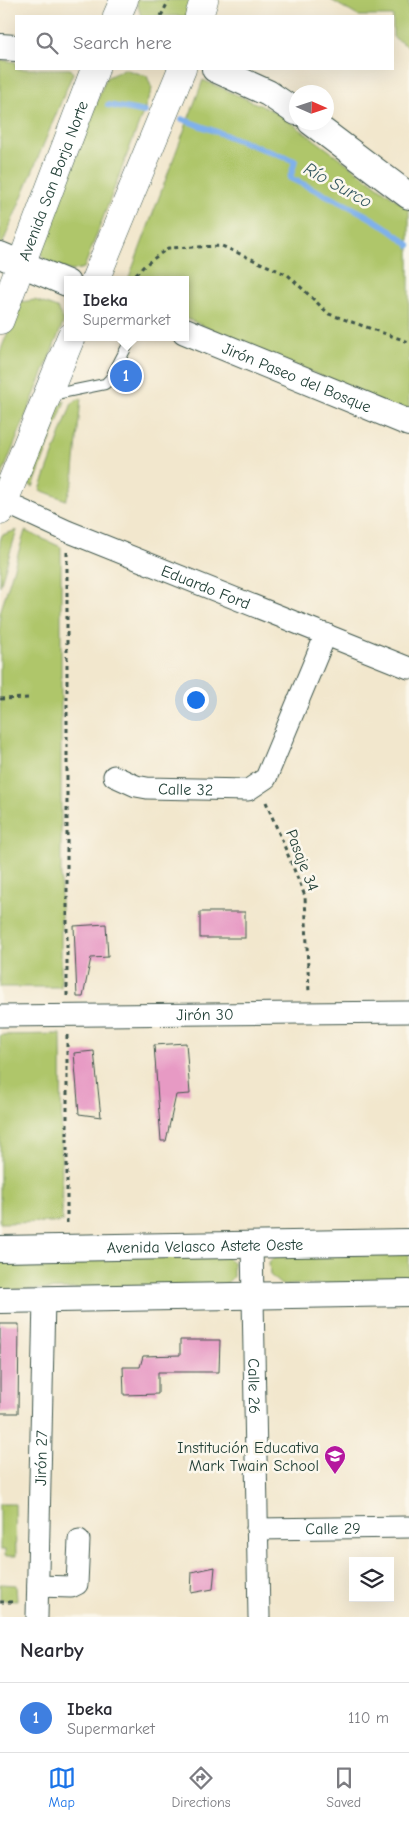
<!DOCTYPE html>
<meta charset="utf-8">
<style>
body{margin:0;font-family:"Comic Neue",sans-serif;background:#f2f2f3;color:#2b2b33}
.controls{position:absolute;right:15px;bottom:15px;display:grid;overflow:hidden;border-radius:0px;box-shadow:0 5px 20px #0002}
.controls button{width:45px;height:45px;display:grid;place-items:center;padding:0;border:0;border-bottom:1px solid #e1e1e2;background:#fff;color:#2b2b33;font:25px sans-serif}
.compass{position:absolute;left:289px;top:85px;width:45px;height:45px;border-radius:50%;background:#fff;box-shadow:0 5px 20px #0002;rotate:93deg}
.you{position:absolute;left:195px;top:699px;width:18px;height:18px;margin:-12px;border:4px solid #fff;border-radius:50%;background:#1a73e8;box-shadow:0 0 0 8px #1a73e833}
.badge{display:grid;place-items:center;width:32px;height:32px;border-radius:50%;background:#1a73e8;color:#fff;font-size:16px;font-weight:700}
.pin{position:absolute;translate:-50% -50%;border:2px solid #fff;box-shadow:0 1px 5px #0006}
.popup{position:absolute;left:64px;top:276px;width:125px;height:65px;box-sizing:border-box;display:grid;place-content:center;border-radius:0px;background:#fff;filter:drop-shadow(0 1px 4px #0005);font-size:16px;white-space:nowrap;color:#7c7c81}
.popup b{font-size:19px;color:#2b2b33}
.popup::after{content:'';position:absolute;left:50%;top:100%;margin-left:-10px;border:10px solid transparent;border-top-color:#fff}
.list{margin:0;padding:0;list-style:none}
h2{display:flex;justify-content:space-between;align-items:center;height:65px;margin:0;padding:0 20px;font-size:21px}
h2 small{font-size:16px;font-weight:400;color:#7c7c81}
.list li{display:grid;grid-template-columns:32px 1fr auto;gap:15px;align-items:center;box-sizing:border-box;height:70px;padding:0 20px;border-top:1px solid #e1e1e2}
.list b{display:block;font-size:19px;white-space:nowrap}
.list p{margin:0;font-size:16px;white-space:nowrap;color:#7c7c81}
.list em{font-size:16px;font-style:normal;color:#7c7c81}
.icon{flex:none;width:28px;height:28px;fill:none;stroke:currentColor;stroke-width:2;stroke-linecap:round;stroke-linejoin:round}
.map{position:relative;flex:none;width:409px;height:1617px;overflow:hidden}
.search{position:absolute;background:#fff;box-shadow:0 5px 20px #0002;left:15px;right:15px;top:15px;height:55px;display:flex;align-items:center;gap:12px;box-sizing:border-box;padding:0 18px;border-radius:0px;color:#7c7c81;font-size:19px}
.sheet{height:135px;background:#fff}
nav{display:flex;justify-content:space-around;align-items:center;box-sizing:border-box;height:70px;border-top:1px solid #e1e1e2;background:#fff;font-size:14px;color:#7c7c81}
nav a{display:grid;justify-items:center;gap:2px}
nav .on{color:#1a73e8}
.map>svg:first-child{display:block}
</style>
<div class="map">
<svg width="409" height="1617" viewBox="0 0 409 1617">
<rect width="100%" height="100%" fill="#fbf7ec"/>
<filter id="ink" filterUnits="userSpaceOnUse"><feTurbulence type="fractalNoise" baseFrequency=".02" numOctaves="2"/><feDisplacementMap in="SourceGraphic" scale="10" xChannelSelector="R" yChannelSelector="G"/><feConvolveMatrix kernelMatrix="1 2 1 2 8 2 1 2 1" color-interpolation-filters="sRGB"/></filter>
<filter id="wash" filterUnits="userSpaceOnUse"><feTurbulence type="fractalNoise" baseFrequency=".0096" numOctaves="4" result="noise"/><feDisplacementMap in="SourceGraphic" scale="20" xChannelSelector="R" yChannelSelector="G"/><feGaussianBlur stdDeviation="1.12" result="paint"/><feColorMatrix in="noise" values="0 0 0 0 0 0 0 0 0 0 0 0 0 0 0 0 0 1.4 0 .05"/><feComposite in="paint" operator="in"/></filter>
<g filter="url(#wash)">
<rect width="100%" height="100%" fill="#f2e7cd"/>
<g fill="#afc66b" stroke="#678250">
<path d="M 136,0 L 194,0 L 187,16 L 141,16 Z"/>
<path d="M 331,0 L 409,0 L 409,47 L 393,37 L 393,16 L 358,16 Z"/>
<path d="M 0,60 L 16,62 L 16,69 L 70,69 L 73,73 L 0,250 Z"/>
<path d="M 124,69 L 147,76 L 152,89 L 84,268 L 71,271 L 45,261 L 40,252 L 106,78 Z"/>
<path d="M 203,80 L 278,113 L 409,209 L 409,414 L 185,318 L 185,280 L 128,280 Z"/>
<path d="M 35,300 L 57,308 L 64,321 L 0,480 L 0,352 L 20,302 Z"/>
<path d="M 81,398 L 73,482 L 66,500 L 40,490 L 72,403 Z"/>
<path d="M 65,401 L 33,487 L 25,482 L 57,403 Z"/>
<path d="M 17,530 L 0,586 L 0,541 L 2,535 Z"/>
<path d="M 25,531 L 61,547 L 61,987 L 0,987 L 0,613 Z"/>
<path d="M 61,1034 L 62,1222 L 0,1223 L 0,1035 Z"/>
<path d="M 409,1253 L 409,1283 L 281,1285 L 270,1275 L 269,1262 L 279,1254 Z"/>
<path d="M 222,1254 L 233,1262 L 233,1277 L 223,1287 L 0,1290 L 0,1258 Z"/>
<path d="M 0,1504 L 15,1504 L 16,1556 L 5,1556 L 5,1550 L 0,1550 Z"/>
<path d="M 0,1584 L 16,1585 L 17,1601 L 0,1600 Z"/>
</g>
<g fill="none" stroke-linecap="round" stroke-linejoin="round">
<g stroke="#7fb1eb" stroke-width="6">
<path d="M 108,105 L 145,112"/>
<path d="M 182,119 L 295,161 L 290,178 C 329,197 377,216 409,245"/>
</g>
</g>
<g id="blocks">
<g fill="#e79ac4">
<rect x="200" y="912" width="45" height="26"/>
<path d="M 106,924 L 108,957 L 91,958 L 83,997 L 77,997 L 74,926 Z"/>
<path d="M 186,1043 L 190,1094 L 176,1095 L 166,1141 L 161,1141 L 154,1045 Z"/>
<path d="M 94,1051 L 101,1117 L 79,1114 L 74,1053 Z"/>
<path d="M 0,1324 L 19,1324 L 18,1413 L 0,1413 Z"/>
<path d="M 180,1340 L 220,1340 L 219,1372 L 158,1372 L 158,1394 L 124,1395 L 123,1367 L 140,1367 L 143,1356 L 180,1355 Z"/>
<path d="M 215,1567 L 213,1589 L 191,1593 L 192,1572 Z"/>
</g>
</g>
</g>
<g filter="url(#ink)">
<use href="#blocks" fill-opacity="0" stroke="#3f564b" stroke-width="1"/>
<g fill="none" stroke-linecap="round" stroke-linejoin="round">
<g stroke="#3f564b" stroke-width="12">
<path id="service" d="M 51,395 L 105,384 L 110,379 L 132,337"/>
</g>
<g stroke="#3f564b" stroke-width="23">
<g id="minor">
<path id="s1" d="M 4,502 L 67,531 L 409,668"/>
<path id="s2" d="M 114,776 L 136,786 L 147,788 L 248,790 L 266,778 L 326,634"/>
<path id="s3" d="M 0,1016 L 409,1012"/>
<path id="s4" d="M 252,1245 L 259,1617"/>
<path id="s5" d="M 257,1529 L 409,1527"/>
<path d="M 38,1586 L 71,1587 L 77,1584 L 79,1540"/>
<path id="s6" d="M 37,1617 L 44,1299"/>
</g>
</g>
<g stroke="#3f564b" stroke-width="28">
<g id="tertiary">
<path d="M 0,47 L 16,48"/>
<path d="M 215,69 L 268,93 L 296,112"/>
<path d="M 311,122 L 409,196"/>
<path d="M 0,255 L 67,283"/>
<path id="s7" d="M 185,331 L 409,423"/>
<path id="s8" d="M 0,1249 L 409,1242"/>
<path d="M 0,1300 L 409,1293"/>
</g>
</g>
<g stroke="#3f564b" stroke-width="29">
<g id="secondary">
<path d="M 117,16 L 124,0"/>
<path d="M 199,16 L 204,0"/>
<path d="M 95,280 L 182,69"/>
<path id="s9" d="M 0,320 L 95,69"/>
<path d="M 0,511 L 71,337"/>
</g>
</g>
<g stroke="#3f564b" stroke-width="3" stroke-dasharray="4 4" stroke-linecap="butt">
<path d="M 161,16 L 169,0"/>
<path d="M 130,280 L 145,265 L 168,248 L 222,246 L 288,275 L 329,314 L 409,342"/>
<path d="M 67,552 L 67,996"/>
<path d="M 0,699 L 31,698"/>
<path d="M 266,802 L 305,896 L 309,993"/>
<path d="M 67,1035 L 67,1226"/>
<path d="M 0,1602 L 13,1602"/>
</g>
<use href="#service" stroke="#fff" stroke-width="10"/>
<use href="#minor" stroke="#fff" stroke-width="21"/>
<use href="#tertiary" stroke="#fff" stroke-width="26"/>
<use href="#secondary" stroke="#fff" stroke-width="28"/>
</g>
</g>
<defs>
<g id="school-pin" transform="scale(1.125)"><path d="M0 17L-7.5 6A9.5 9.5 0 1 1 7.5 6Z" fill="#b5179e" stroke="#fbf7ec"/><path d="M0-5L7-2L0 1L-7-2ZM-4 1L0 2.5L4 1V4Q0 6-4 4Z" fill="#fff"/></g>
</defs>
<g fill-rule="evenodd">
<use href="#school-pin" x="335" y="1456"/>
</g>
<g text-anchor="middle" stroke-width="5" stroke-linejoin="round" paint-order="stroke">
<g font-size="16" fill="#1f3d34" stroke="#fbf7ec">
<text dy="6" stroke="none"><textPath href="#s9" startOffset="149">Avenida San Borja Norte</textPath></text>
<text dy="6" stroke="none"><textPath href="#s7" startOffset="121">Jirón Paseo del Bosque</textPath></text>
<text dy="6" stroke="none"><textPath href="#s1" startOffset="219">Eduardo Ford</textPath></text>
<text dy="6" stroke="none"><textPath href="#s2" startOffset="74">Calle 32</textPath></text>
<text transform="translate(303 860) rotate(69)" y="6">Pasaje 34</text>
<text dy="6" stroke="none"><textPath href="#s3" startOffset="205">Jirón 30</textPath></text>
<text dy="6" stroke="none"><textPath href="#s8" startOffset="205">Avenida Velasco Astete Oeste</textPath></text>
<text dy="6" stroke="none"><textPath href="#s4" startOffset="141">Calle 26</textPath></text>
<text dy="6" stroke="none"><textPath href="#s6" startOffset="159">Jirón 27</textPath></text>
<text dy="6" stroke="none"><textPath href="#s5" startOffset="76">Calle 29</textPath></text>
</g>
<g font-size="16" fill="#1f3d34" stroke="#fbf7ec" text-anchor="end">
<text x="319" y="1453">Institución Educativa<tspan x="319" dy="18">Mark Twain School</tspan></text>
</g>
<g font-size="18" font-style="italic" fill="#375a62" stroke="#fbf7ec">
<text transform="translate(338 185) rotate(29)" y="6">Río Surco</text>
</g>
</g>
</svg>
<div class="controls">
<button><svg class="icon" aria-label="layers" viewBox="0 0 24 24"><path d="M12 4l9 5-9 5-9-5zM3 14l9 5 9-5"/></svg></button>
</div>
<svg class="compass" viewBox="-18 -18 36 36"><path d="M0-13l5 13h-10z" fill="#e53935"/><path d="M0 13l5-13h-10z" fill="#7c7c81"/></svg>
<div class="you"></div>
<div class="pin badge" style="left:126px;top:376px;background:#3f7fe0">1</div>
<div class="popup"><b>Ibeka</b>Supermarket</div>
<div class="search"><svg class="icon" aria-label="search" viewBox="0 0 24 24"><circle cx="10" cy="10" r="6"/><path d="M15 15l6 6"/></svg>Search here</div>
</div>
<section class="sheet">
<h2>Nearby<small></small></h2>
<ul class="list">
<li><span class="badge" style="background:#3f7fe0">1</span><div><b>Ibeka</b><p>Supermarket</p></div><em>110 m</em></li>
</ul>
</section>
<nav>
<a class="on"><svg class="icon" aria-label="map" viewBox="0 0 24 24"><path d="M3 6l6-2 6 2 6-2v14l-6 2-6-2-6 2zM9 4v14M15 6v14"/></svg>Map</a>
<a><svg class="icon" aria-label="directions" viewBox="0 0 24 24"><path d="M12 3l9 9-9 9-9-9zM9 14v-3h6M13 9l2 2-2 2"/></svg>Directions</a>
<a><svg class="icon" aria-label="saved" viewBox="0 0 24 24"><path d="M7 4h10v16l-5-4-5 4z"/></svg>Saved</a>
</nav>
